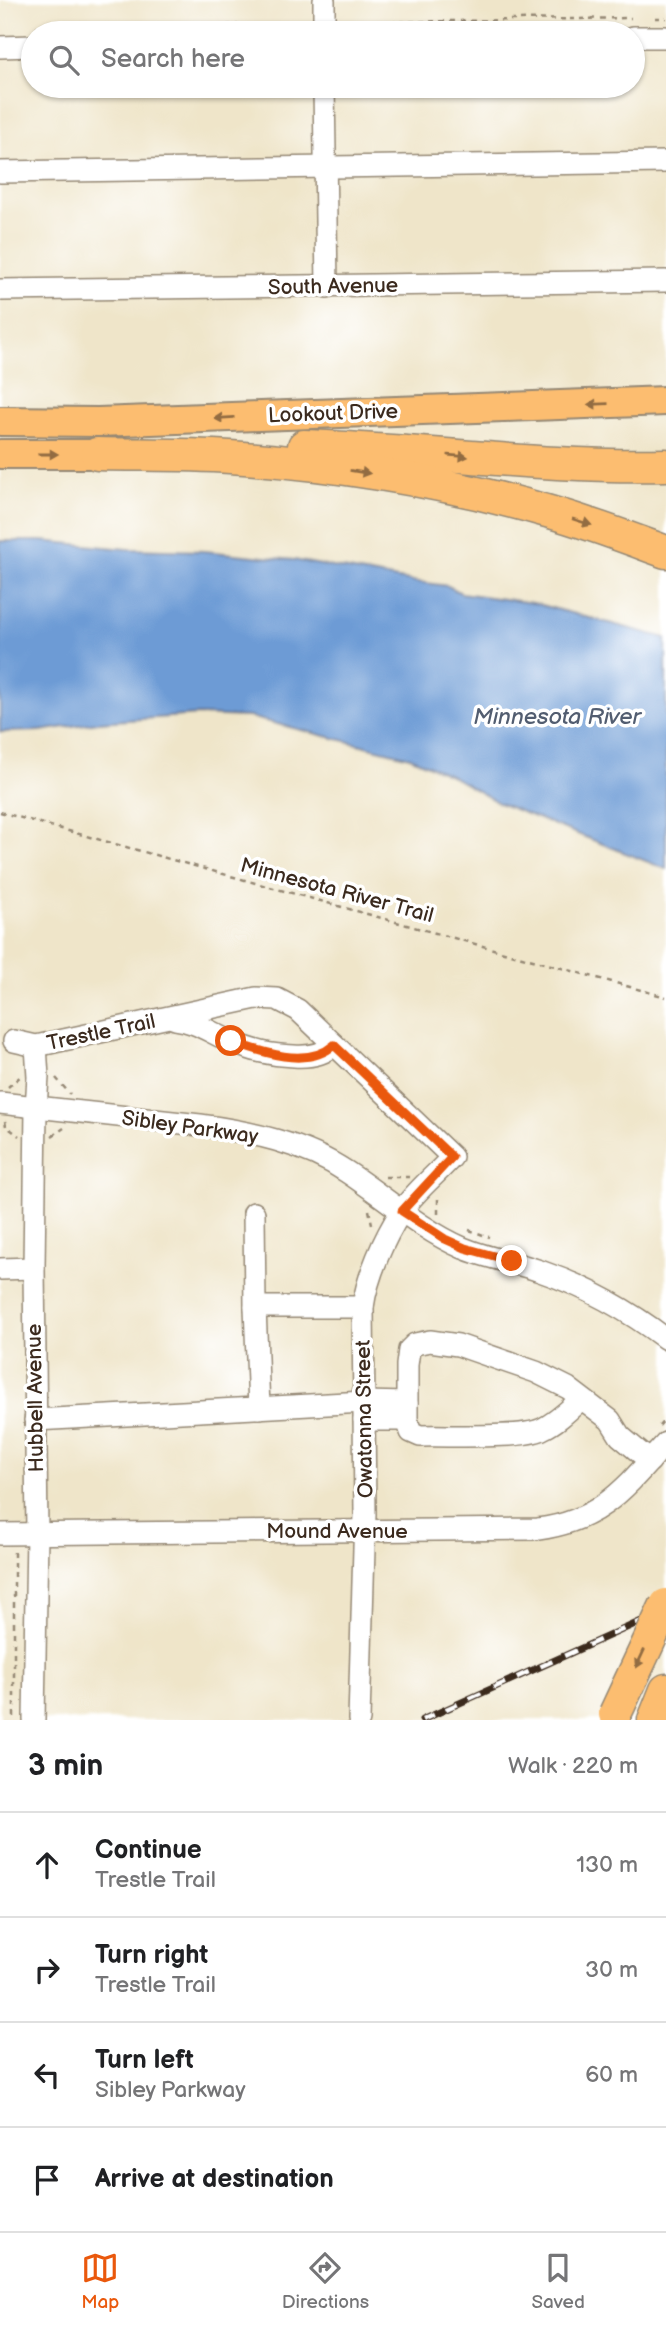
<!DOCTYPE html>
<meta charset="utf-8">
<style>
body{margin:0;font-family:"Balsamiq Sans",sans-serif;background:#f6f6f6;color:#202124}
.stop{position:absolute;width:21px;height:21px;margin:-16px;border:5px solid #ea580c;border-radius:50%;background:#fff}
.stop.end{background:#ea580c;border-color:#fff;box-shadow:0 2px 7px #0008}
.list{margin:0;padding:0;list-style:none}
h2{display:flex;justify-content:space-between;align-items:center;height:91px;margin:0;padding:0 28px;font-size:30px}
h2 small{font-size:23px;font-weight:400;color:#757577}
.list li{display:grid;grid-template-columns:46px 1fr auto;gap:21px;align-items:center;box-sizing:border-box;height:105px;padding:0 28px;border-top:2px solid #e0e0e0}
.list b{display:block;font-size:26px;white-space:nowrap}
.list p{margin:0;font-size:23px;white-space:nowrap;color:#757577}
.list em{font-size:23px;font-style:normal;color:#757577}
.icon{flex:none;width:38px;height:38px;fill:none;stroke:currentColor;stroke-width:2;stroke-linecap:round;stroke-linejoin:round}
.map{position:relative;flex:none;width:666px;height:1720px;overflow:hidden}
.search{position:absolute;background:#fff;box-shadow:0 2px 5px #0004;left:21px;right:21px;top:21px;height:77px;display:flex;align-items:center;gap:18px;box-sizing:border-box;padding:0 24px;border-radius:38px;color:#757577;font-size:26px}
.sheet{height:511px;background:#fff}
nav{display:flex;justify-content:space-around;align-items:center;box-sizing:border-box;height:98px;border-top:2px solid #e0e0e0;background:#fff;font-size:19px;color:#757577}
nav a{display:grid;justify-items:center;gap:4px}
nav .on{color:#ea580c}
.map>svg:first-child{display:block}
</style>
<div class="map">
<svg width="666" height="1720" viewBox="0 0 666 1720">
<rect width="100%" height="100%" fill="#fff"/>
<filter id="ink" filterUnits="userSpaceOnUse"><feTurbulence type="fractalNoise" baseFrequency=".0143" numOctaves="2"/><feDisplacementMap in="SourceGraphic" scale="14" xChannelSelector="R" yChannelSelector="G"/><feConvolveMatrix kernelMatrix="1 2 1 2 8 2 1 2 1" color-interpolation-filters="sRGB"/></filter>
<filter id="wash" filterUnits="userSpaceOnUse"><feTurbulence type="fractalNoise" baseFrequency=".00686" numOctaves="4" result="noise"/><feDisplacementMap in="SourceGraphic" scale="28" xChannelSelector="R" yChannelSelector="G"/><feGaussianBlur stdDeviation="1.57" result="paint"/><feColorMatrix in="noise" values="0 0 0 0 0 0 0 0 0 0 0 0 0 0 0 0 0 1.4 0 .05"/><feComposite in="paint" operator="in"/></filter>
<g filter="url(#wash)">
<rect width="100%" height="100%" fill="#efe5c9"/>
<path fill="#6d9bd5" stroke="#54627a" stroke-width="2" d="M 0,541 L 41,541 L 127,549 L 204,551 L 294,560 L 403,580 L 448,586 L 461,593 L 533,603 L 666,638 L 666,869 L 499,803 L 448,774 L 410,757 L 249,717 L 198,715 L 98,722 L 40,731 L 0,732 Z"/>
</g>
<g filter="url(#ink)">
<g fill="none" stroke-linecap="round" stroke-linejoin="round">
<g stroke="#958874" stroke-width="24">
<g id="minor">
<path d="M 324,0 L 324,33"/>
<path d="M 633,37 L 666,37"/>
<path d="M 0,47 L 33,46"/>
<path d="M 324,86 L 327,287"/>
<path d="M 0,172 L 666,162"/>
<path d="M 0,290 L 666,281"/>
<path d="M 175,1019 C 196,1021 211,1033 230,1041 C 252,1051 270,1055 294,1056 C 309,1057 323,1055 334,1045"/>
<path d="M 14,1041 L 36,1046 L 256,998 L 277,999 L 298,1010 L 452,1157 C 436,1175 414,1192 401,1212 C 384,1238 367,1277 363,1307 L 365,1514 L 359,1720"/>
<path d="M 0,1103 L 200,1125 C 251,1132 304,1143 347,1172 C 385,1197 420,1229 463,1248 C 487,1258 514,1262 540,1271 C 584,1286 628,1310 666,1339"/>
<path d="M 254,1213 L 255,1307 L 259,1408"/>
<path d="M 0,1269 L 34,1268"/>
<path d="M 255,1307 L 363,1307"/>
<path d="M 581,1399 C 569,1410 557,1422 542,1429 C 522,1439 446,1435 420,1436 L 411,1432 L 407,1420 L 407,1365 L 409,1350 L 415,1344 L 430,1341 L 458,1345 L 536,1372 L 568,1388 L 610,1420 L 620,1436 L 650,1461"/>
<path d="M 35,1420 L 364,1402 L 407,1403"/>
<path d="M 364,1420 L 407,1420"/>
<path d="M 0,1534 L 538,1529 C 601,1521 626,1487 666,1443"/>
<path d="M 34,1720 L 37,1533 L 34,1268 L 36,1108 L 38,1077 L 36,1046"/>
</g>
</g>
<g stroke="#958874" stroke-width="32">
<g id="major">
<path d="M 0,421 L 98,422 L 666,401"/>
<path d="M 0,454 L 97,454"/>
</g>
</g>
<g stroke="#958874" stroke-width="35">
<g id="highway">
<path d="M 304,446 C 425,450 545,468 666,465"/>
<path d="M 97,454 C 141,455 186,454 230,457 C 338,464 446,482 550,512 C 589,523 628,538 666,552"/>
<path d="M 654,1720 L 666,1690"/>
</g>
</g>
<g stroke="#958874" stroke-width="2.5" stroke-dasharray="5 5" stroke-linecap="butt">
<path d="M 655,18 L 666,18"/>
<path d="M 340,23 L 631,18"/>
<path d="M 36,28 L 306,24"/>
<path d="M 0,812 L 666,997"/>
<path d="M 56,1078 L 70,1094"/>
<path d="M 8,1087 L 21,1076"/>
<path d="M 5,1121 L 6,1126 L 19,1136"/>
<path d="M 52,1136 L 64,1128"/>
<path d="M 385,1177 L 409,1177"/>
<path d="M 369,1210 L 372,1224"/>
<path d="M 438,1214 L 438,1197"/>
<path d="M 469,1230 L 489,1237"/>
<path d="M 659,1426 L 666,1418"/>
<path d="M 14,1552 L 14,1720"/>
</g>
<use href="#minor" stroke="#fff" stroke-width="21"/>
<use href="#major" stroke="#fcbd6f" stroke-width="28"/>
<use href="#highway" stroke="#fcbd6f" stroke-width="32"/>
<g stroke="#3b2a1e" stroke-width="7">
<path id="rail" d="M 422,1720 L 666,1610"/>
</g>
<use href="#rail" stroke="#fff" stroke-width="4.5" stroke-dasharray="13" stroke-linecap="butt"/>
<g stroke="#958874" stroke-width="35" stroke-linecap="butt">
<path id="highway-bridge" d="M 615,1714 L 666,1605"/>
</g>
<use href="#highway-bridge" stroke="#fcbd6f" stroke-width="32"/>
</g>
<defs><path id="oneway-solid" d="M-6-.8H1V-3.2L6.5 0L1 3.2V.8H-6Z" transform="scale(1.75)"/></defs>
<g fill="#926c42">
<use href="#oneway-solid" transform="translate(598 404) rotate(178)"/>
<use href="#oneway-solid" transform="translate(224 418) rotate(177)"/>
<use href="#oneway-solid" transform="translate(48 454)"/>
<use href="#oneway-solid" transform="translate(458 456) rotate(5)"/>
<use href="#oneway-solid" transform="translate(360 472) rotate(9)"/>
<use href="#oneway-solid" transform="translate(582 522) rotate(18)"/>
<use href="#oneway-solid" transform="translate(640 1659) rotate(115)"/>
</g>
</g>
<g fill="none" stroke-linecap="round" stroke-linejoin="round" filter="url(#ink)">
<path stroke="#ea580c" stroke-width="9" d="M 231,1041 C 261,1052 307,1069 334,1045 L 452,1157 L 402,1211 L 445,1239 L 465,1248 L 512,1261"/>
</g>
<g text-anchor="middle" stroke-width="7" stroke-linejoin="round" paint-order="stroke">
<g font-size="21" fill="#3b2a1e" stroke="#fff">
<text transform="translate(333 286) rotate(-1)" y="7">South Avenue</text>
<text transform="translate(333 413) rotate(-2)" y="7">Lookout Drive</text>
<text transform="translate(337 890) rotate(15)" y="7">Minnesota River Trail</text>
<text transform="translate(101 1032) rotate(-12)" y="7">Trestle Trail</text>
<text transform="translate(190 1127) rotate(8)" y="7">Sibley Parkway</text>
<text transform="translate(35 1398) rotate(-91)" y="7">Hubbell Avenue</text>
<text transform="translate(364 1419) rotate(-91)" y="7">Owatonna Street</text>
<text x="337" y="1538">Mound Avenue</text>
</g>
<g font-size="23" font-style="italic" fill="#525d70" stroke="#fff">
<text x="557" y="724">Minnesota River</text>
</g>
</g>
</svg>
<div class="stop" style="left:231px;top:1041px"></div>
<div class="stop end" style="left:512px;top:1261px"></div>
<div class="search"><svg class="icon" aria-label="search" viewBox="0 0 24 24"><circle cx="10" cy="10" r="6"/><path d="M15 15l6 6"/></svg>Search here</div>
</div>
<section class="sheet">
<h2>3 min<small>Walk · 220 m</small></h2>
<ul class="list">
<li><svg class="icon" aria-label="ahead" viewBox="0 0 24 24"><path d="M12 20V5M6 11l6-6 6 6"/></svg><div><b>Continue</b><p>Trestle Trail</p></div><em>130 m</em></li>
<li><svg class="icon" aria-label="right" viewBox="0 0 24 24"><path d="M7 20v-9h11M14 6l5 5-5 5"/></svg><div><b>Turn right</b><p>Trestle Trail</p></div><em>30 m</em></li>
<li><svg class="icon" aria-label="left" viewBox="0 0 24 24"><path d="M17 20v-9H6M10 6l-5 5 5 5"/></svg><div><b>Turn left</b><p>Sibley Parkway</p></div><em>60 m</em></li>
<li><svg class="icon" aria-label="arrive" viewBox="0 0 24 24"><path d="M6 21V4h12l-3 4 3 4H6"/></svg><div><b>Arrive at destination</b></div></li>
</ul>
</section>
<nav>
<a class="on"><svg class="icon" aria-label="map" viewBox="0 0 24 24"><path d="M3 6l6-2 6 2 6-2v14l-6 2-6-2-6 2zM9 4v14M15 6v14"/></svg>Map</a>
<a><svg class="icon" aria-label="directions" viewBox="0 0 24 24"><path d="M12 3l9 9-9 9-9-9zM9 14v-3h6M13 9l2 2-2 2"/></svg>Directions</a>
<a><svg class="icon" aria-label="saved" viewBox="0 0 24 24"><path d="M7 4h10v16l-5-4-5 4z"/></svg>Saved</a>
</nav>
